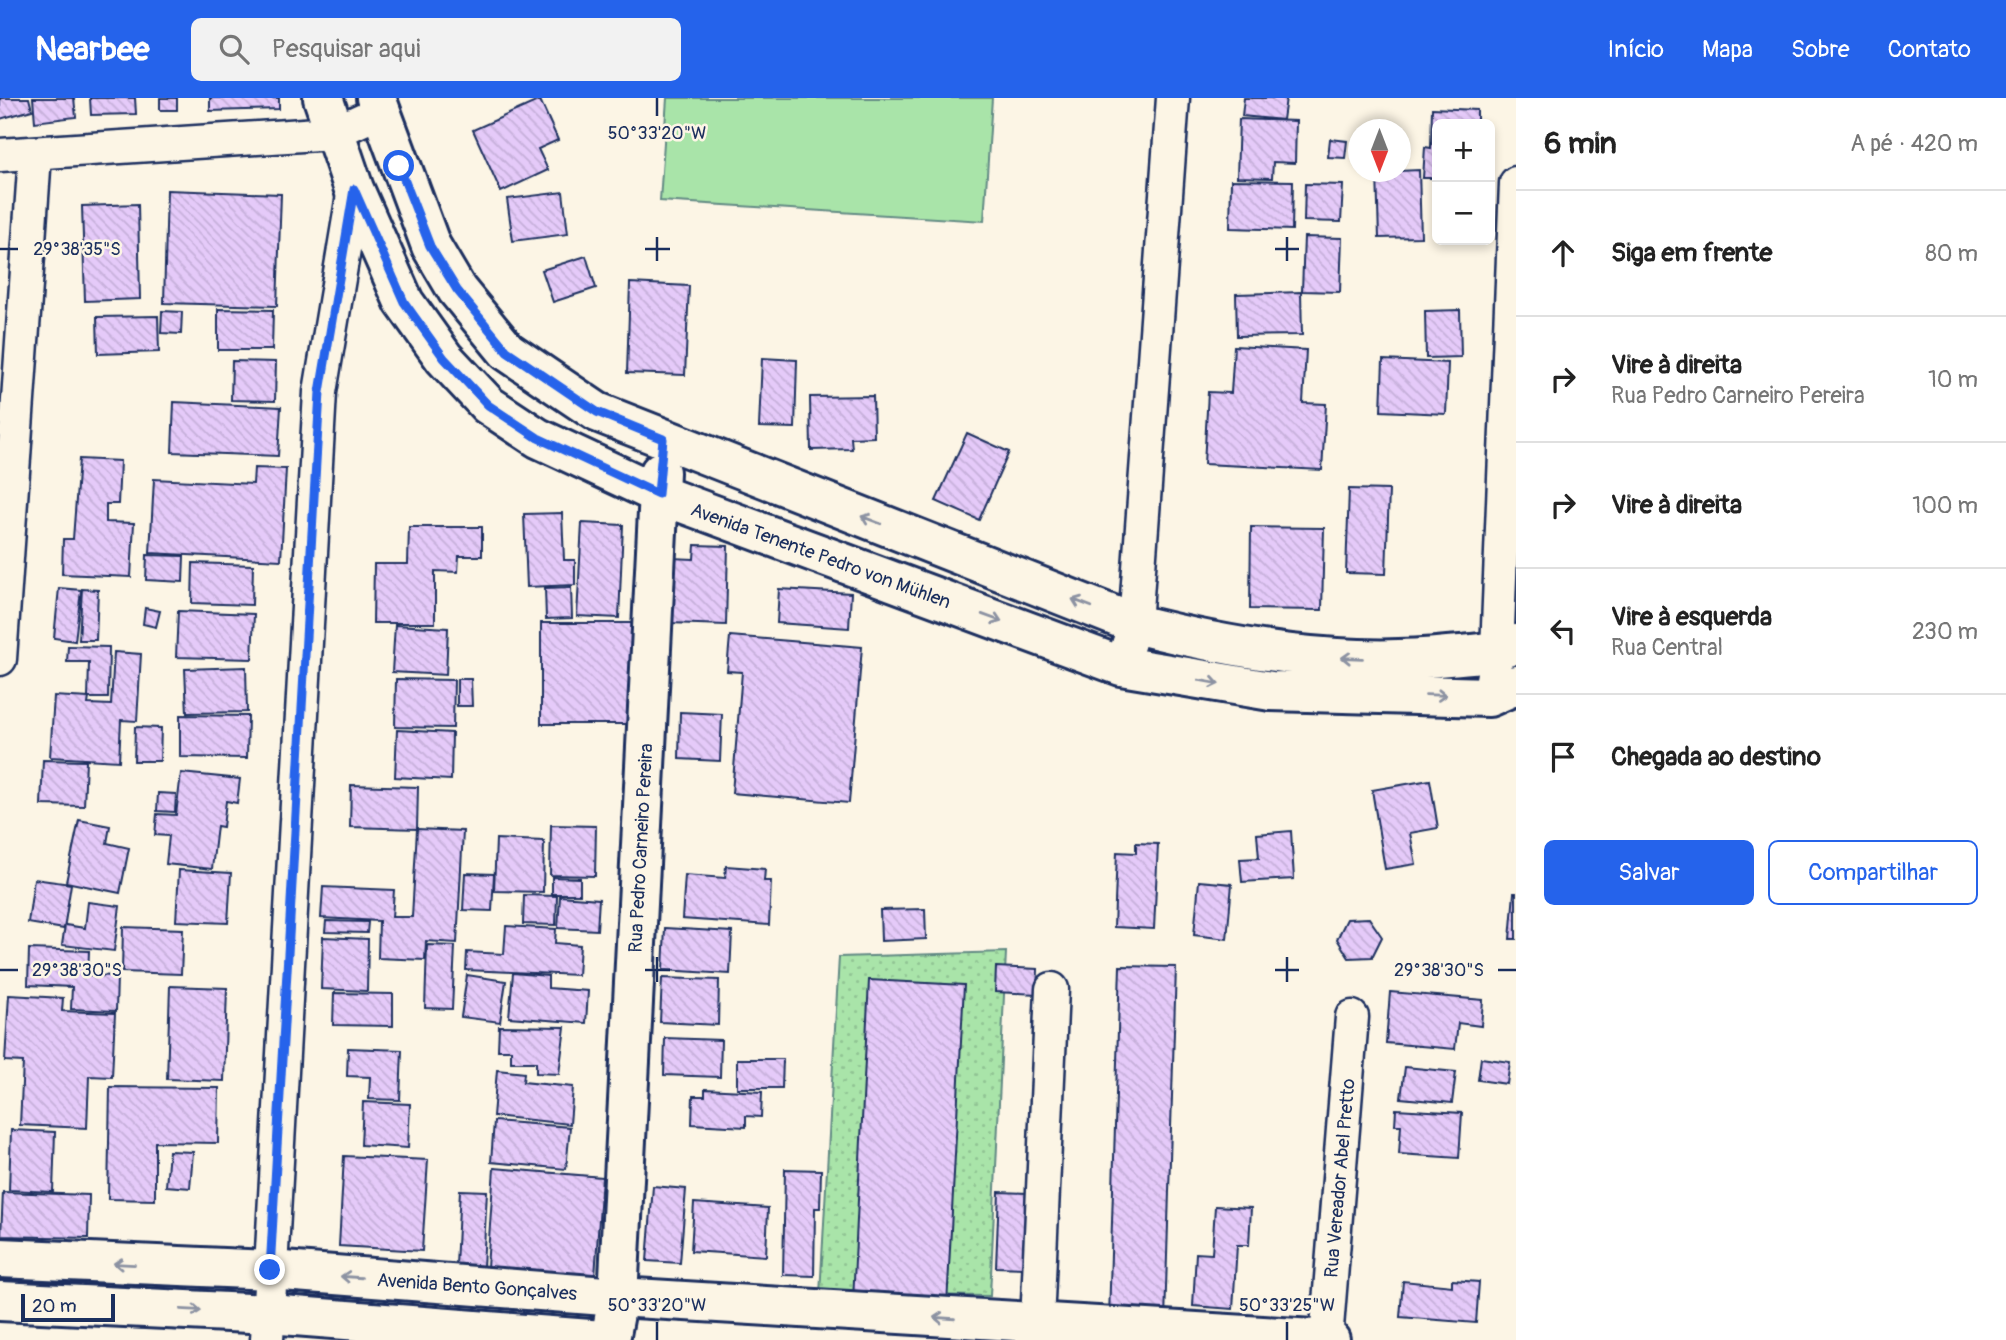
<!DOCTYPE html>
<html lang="pt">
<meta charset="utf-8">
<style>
body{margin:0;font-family:Pangolin,sans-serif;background:#f2f2f2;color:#222}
.controls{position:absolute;right:21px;top:21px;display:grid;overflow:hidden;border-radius:10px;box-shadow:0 4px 10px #0003}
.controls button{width:63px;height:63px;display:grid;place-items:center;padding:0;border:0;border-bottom:2px solid #e0e0e0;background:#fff;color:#222;font:35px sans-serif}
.compass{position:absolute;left:1348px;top:21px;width:63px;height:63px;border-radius:50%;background:#fff;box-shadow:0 4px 10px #0003;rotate:180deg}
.scale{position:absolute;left:21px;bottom:18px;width:94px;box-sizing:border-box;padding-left:7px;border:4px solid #1b2f5e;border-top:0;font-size:19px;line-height:24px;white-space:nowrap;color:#1b2f5e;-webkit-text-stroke:5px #fcf5e5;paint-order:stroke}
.stop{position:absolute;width:21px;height:21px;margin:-16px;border:5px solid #2563eb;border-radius:50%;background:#fff}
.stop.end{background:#2563eb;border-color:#fff;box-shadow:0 2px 7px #0008}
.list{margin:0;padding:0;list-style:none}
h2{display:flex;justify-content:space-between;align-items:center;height:91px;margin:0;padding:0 28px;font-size:30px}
h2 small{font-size:23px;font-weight:400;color:#767676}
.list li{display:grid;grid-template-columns:46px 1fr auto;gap:21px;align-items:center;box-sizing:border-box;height:126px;padding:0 28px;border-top:2px solid #e0e0e0}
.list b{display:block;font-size:26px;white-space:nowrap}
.list p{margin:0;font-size:23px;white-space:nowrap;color:#767676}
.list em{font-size:23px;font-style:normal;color:#767676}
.actions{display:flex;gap:14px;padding:21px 28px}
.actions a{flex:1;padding:16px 0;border:2px solid #2563eb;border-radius:10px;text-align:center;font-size:24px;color:#2563eb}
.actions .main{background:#2563eb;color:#fff}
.icon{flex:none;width:38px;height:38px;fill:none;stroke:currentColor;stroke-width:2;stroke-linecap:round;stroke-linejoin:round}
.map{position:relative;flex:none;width:1516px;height:1242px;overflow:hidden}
header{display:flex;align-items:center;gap:42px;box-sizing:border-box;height:98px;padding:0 35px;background:#2563eb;color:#fff}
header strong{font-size:33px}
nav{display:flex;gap:38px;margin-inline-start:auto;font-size:24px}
.search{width:490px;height:63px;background:#f2f2f2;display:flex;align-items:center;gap:18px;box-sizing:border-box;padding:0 24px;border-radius:10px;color:#767676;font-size:26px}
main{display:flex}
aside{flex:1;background:#fff}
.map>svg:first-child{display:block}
</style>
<header>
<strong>Nearbee</strong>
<div class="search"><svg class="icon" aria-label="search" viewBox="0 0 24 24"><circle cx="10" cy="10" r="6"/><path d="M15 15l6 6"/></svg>Pesquisar aqui</div>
<nav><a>Início</a><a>Mapa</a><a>Sobre</a><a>Contato</a></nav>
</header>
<main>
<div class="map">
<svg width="1516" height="1242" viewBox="0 0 1516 1242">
<defs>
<pattern id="grass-dots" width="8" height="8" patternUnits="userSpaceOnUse" patternTransform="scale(1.75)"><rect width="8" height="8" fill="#a9e4a9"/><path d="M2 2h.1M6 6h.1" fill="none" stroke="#91c494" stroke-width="1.8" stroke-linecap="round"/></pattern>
<pattern id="building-back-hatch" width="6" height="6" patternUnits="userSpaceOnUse" patternTransform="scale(1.75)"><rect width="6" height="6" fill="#e5caf9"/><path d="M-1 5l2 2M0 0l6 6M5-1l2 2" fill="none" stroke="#c4aed8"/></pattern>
</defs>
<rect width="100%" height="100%" fill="#fcf5e5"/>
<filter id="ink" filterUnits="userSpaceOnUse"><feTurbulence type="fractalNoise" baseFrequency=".0143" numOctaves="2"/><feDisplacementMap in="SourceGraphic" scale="14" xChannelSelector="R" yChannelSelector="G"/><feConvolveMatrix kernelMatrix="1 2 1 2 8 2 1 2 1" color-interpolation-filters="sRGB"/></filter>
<g filter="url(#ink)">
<path fill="url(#grass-dots)" stroke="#628a84" stroke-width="2" d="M 1006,854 L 990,1198 L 820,1196 L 839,859 Z"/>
<path fill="#a9e4a9" stroke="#628a84" stroke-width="2" d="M 667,0 L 992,0 L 984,123 L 660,103 Z"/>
<g fill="url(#building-back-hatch)" stroke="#1b2f5e" stroke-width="2">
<path d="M 0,0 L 29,0 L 32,12 L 0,21 Z"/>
<path d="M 33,0 L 74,0 L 76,19 L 35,24 Z"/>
<path d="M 90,0 L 135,0 L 136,16 L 91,17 Z"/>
<rect x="160" y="0" width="17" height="12"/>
<path d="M 210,0 L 279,0 L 279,11 L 210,13 Z"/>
<path d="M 1244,0 L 1286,0 L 1283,22 L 1242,18 Z"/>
<path d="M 540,2 L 558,42 L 538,51 L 548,72 L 501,94 L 473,32 Z"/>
<path d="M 1432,10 L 1477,12 L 1477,26 L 1437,26 L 1437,80 L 1423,80 L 1425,49 L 1431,50 Z"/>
<path d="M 1239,21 L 1296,23 L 1295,65 L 1273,64 L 1272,80 L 1237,79 Z"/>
<path d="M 1330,41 L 1347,43 L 1345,60 L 1328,59 Z"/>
<path d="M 1419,72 L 1421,139 L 1379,140 L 1377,74 Z"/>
<path d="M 1231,82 L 1293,83 L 1292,132 L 1230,130 Z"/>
<path d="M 1305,86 L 1343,87 L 1341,124 L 1304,123 Z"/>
<path d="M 167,92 L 281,96 L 277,208 L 164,205 Z"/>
<path d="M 563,94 L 568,136 L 513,143 L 507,101 Z"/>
<path d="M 138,106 L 140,201 L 85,203 L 82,108 Z"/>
<path d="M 1304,139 L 1342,140 L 1340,194 L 1302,193 Z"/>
<path d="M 586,158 L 596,190 L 553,204 L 542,172 Z"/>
<path d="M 630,185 L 689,188 L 685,277 L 627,275 Z"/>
<path d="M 1301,194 L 1302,237 L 1237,238 L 1236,196 Z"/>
<path d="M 218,211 L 273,212 L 272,252 L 218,252 Z"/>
<path d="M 1460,212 L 1461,259 L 1426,260 L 1425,213 Z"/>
<path d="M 162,213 L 182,214 L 181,236 L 161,235 Z"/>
<path d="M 158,218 L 159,254 L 98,256 L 97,219 Z"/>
<path d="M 1234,248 L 1306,252 L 1303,305 L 1326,306 L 1322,372 L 1204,366 L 1208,294 L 1231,295 Z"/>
<path d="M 762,260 L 797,262 L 795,330 L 759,329 Z"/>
<path d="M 1383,262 L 1448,265 L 1446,316 L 1381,313 Z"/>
<path d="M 232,263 L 276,264 L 275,303 L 231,302 Z"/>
<path d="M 873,298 L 874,339 L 851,340 L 852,351 L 811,352 L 810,299 Z"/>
<path d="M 174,304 L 281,309 L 278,358 L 172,354 Z"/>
<path d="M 967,335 L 1009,354 L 979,422 L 936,403 Z"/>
<path d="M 79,361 L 120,363 L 118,406 L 106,406 L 106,424 L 134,425 L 131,479 L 62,476 L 63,441 L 73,441 Z"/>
<path d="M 254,370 L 286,371 L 281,462 L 150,455 L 154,381 L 253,386 Z"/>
<path d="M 1349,391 L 1389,392 L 1386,476 L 1346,475 Z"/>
<path d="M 562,415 L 564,462 L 575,462 L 575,487 L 527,489 L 524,416 Z"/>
<path d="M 582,425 L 623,427 L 619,520 L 577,518 Z"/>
<path d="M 409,429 L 482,429 L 482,458 L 459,458 L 458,474 L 435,473 L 435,525 L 373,525 L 374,466 L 408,466 Z"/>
<path d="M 1251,429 L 1324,430 L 1322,512 L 1250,511 Z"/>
<path d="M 695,447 L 728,448 L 726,527 L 669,525 L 671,460 L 694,461 Z"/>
<path d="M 147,457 L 184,458 L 183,484 L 146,482 Z"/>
<path d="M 193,465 L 253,467 L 252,507 L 192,505 Z"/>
<path d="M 571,489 L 572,520 L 546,521 L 545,490 Z"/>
<path d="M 59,490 L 81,492 L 75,543 L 54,540 Z"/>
<path d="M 82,491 L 98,492 L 96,542 L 79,542 Z"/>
<path d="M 779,491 L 851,495 L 849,530 L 777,525 Z"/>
<path d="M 145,510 L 160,513 L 156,529 L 143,526 Z"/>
<path d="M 178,513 L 254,516 L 252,561 L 176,559 Z"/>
<rect x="541" y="525" width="93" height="101"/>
<path d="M 395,527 L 448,530 L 446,577 L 392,574 Z"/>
<path d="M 730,538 L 862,549 L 849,705 L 732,695 L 742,574 L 727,573 Z"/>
<path d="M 68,548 L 109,549 L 108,600 L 88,600 L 89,564 L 67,564 Z"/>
<path d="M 114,554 L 141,556 L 137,623 L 121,622 L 119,663 L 50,659 L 54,598 L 89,600 L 88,606 L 111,607 Z"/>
<path d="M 246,569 L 247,614 L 187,615 L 185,571 Z"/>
<path d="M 396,581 L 454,582 L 453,630 L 395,629 Z"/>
<path d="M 457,581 L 471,581 L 472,608 L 457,608 Z"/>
<path d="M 680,614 L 722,616 L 720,663 L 679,661 Z"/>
<path d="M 180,617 L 248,618 L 247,660 L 180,659 Z"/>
<path d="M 135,629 L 161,630 L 160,663 L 134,663 Z"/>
<path d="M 397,632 L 452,635 L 451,682 L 395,679 Z"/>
<path d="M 43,662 L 86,663 L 84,708 L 41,707 Z"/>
<path d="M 181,675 L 240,681 L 237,705 L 226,703 L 223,729 L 217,728 L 212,771 L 166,766 L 169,738 L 155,737 L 157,716 L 176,717 Z"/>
<path d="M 1430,682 L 1438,730 L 1410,735 L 1416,766 L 1385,771 L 1372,692 Z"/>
<path d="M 351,687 L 418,689 L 417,731 L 350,729 Z"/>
<path d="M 158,695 L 176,696 L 175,714 L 157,713 Z"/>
<path d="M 79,722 L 110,728 L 107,745 L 129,750 L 120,795 L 66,784 Z"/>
<path d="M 551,727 L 596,728 L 595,778 L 550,777 Z"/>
<path d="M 417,731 L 463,733 L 457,845 L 426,843 L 425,862 L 378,860 L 379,823 L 321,820 L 323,789 L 394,792 L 392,819 L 412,819 Z"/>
<path d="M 1291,733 L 1294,781 L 1242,784 L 1240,761 L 1259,760 L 1257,736 Z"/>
<path d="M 496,741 L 544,743 L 543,794 L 494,793 Z"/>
<path d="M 1136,745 L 1158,746 L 1154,831 L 1114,829 L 1117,754 L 1136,755 Z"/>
<path d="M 726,768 L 765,771 L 764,783 L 771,783 L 769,827 L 682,821 L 685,777 L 725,780 Z"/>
<path d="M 179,772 L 231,775 L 228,825 L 176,823 Z"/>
<path d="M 465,775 L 494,776 L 492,813 L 463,812 Z"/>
<path d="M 552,779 L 580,780 L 580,796 L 552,796 Z"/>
<path d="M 34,781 L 71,786 L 64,831 L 28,825 Z"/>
<path d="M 1199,783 L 1232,786 L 1227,841 L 1194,837 Z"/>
<path d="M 1514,795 L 1516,795 L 1516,841 L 1510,841 Z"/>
<path d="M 524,797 L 557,798 L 556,827 L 523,826 Z"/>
<path d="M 560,798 L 599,801 L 597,832 L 558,830 Z"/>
<path d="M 88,804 L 120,808 L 114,853 L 62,847 L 65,827 L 85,830 Z"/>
<path d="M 925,811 L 926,841 L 881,843 L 880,812 Z"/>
<path d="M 1369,820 L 1382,839 L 1372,859 L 1349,860 L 1337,841 L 1347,821 Z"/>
<path d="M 326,823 L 368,824 L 367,835 L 325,834 Z"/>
<path d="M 506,828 L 556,831 L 555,845 L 580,847 L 578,877 L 466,872 L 467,854 L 504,856 Z"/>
<path d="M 123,829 L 183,831 L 181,876 L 122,874 Z"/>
<path d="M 665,830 L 732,834 L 730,876 L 663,872 Z"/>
<path d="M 323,839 L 368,841 L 367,893 L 321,891 Z"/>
<path d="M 427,847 L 455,848 L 452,911 L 425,910 Z"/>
<path d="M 29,851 L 89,853 L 88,877 L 117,878 L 116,913 L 71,911 L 72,889 L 28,887 Z"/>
<path d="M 1120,868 L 1176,869 L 1165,1222 L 1109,1220 Z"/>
<path d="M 996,869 L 1038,871 L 1037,896 L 995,894 Z"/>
<path d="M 513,875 L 548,878 L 548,890 L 588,893 L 586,925 L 509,919 Z"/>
<path d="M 467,877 L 506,883 L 500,924 L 461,919 Z"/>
<path d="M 662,880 L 719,882 L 718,927 L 660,924 Z"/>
<path d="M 869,882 L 964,887 L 947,1207 L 853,1202 Z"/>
<path d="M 170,888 L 227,890 L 224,983 L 167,981 Z"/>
<path d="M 1390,894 L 1483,902 L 1481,928 L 1458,925 L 1455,951 L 1386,945 Z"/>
<path d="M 334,895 L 393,896 L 393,928 L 333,927 Z"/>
<path d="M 9,897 L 63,900 L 62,913 L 115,915 L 112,979 L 89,978 L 87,1030 L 20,1027 L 23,964 L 5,963 Z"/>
<path d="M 499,928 L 565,929 L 559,976 L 536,975 L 536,964 L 511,964 L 511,952 L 498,952 Z"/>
<path d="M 665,940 L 721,942 L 720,979 L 664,977 Z"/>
<path d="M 348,950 L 402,952 L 400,1002 L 369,1001 L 370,979 L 347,978 Z"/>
<path d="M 1481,960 L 1510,964 L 1507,986 L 1478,982 Z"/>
<path d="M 737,961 L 783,961 L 782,990 L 737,990 Z"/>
<path d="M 1405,969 L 1456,974 L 1452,1005 L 1401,1000 Z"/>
<path d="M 497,972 L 524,975 L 523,984 L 573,989 L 570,1026 L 493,1018 Z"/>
<path d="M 110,989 L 219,990 L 218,1045 L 155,1044 L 155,1102 L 108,1101 Z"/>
<path d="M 705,991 L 762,994 L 761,1019 L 746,1018 L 746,1029 L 692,1026 L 693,998 L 705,998 Z"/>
<path d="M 363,1004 L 410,1006 L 408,1050 L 361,1047 Z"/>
<path d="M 1396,1011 L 1462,1015 L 1459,1060 L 1399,1056 L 1401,1027 L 1395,1027 Z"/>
<path d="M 494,1023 L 570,1029 L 566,1071 L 491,1064 Z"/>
<path d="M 11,1032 L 55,1034 L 53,1094 L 9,1092 Z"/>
<path d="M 169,1053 L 193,1054 L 190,1090 L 166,1088 Z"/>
<path d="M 344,1058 L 428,1062 L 422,1153 L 339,1148 Z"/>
<path d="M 494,1070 L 602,1079 L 594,1192 L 486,1184 Z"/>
<path d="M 785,1071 L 821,1072 L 820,1110 L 815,1110 L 814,1178 L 783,1177 Z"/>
<path d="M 653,1088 L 686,1091 L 680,1165 L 647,1163 Z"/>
<path d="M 460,1092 L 487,1093 L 483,1169 L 456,1167 Z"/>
<path d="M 3,1094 L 89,1097 L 88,1140 L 1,1138 Z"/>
<path d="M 999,1094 L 1028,1095 L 1025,1170 L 996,1169 Z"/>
<path d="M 694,1105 L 768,1110 L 766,1158 L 691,1153 Z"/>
<path d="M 1215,1108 L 1251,1110 L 1249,1147 L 1237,1147 L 1233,1211 L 1193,1208 L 1196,1155 L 1212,1156 Z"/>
<path d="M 1452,1182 L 1479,1184 L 1476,1225 L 1400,1219 L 1403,1183 L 1452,1188 Z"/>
</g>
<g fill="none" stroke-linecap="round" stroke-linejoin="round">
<g stroke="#1b2f5e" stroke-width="37">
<g id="street">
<path d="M 0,57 L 333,35 L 381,13"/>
<path d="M 0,561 L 35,57"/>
<path d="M 1121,568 L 1135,526 L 1173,0"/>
<path d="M 1489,599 L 1497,553 L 1516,85"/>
<path d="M 1037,1225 L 1052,891"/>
<path d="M 267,1242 L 320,294 L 354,91"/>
<path d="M 1326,1242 L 1352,919"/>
</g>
</g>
<g stroke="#1b2f5e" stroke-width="44">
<g id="secondary">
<path d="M 323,0 L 354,91 L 404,204 L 444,260 L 488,307 L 538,340 L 658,396 L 1121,568 L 1271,593 L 1489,599 L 1516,587"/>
<path d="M 376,0 L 431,148 L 457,192 L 507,253 L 545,279 L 597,314 L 1135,526 C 1237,552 1343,569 1448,558 C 1472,556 1494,555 1516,546"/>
<path d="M 0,1160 L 270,1172 L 618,1199 L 1330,1242"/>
<path d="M 0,1203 L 269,1216 L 603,1242"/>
<path d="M 610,1242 L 618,1199 L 660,374"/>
</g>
</g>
<use href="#street" stroke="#fcf5e5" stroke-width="32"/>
<use href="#secondary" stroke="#fcf5e5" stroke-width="38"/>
</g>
<defs><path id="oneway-shaft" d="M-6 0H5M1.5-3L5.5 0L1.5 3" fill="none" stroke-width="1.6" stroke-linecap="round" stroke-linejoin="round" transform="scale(1.75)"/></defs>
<g stroke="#8c92a2">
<use href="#oneway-shaft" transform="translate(871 422) rotate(-159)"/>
<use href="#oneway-shaft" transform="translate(1082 505) rotate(-159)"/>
<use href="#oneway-shaft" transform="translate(992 520) rotate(20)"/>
<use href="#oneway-shaft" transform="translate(1352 560) rotate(-178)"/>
<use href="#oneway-shaft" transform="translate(1209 584) rotate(10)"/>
<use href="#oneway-shaft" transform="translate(1436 597) rotate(2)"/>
<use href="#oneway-shaft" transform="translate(124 1166) rotate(-177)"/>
<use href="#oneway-shaft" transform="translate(351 1179) rotate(-176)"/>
<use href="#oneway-shaft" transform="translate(191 1212) rotate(3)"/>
<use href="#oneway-shaft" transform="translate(944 1220) rotate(-176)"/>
</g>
</g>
<g fill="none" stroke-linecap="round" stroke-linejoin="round" filter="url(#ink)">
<path stroke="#2563eb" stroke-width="9" d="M 270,1172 L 320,294 L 354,91 L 404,204 L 444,260 L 488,307 L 538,340 L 658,396 L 663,341 L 597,314 L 507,253 L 457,192 L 430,148 L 399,68"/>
</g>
<path fill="none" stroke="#1b2f5e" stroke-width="2.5" d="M 657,0 L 657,18M 657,139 L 657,163M 1287,139 L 1287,163M 0,151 L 18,151M 645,151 L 670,151M 1275,151 L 1299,151M 657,859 L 657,884M 1287,859 L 1287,884M 0,872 L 18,872M 645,872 L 670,872M 1275,872 L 1299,872M 1498,872 L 1516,872M 657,1224 L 657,1242M 1287,1224 L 1287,1242"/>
<g text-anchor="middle" stroke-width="5" stroke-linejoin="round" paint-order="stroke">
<g font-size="19" fill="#1b2f5e" stroke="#fcf5e5">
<text transform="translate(821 457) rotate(20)" y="7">Avenida Tenente Pedro von Mühlen</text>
<text transform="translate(640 750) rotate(-87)" y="7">Rua Pedro Carneiro Pereira</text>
<text transform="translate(1339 1080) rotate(-85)" y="7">Rua Vereador Abel Pretto</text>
<text transform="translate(477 1188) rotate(4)" y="7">Avenida Bento Gonçalves</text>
</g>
</g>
<g font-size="18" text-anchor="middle" fill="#1b2f5e" stroke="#fcf5e5" stroke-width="5" stroke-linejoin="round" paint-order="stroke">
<text x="657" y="41">50°33'20"W</text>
<text x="77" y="157">29°38'35"S</text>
<text x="1439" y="878">29°38'30"S</text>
<text x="77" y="878">29°38'30"S</text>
<text x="657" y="1213">50°33'20"W</text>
<text x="1287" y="1213">50°33'25"W</text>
</g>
</svg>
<div class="controls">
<button>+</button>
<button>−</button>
</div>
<svg class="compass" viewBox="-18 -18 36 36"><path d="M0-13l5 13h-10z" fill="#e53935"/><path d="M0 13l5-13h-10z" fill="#767676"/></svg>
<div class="scale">20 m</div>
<div class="stop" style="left:399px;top:68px"></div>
<div class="stop end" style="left:270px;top:1172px"></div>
</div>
<aside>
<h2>6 min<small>A pé · 420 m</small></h2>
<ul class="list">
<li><svg class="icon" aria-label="ahead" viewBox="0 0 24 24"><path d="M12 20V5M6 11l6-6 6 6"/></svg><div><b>Siga em frente</b></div><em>80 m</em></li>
<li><svg class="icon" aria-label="right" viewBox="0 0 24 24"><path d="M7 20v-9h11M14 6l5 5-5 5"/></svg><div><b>Vire à direita</b><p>Rua Pedro Carneiro Pereira</p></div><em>10 m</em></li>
<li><svg class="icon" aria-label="right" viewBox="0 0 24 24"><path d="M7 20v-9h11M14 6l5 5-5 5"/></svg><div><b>Vire à direita</b></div><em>100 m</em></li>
<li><svg class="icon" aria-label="left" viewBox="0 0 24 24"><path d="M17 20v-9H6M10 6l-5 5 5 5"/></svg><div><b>Vire à esquerda</b><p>Rua Central</p></div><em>230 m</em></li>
<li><svg class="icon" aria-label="arrive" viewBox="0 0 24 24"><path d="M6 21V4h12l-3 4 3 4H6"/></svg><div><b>Chegada ao destino</b></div></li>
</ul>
<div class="actions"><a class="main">Salvar</a><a>Compartilhar</a></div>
</aside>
</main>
